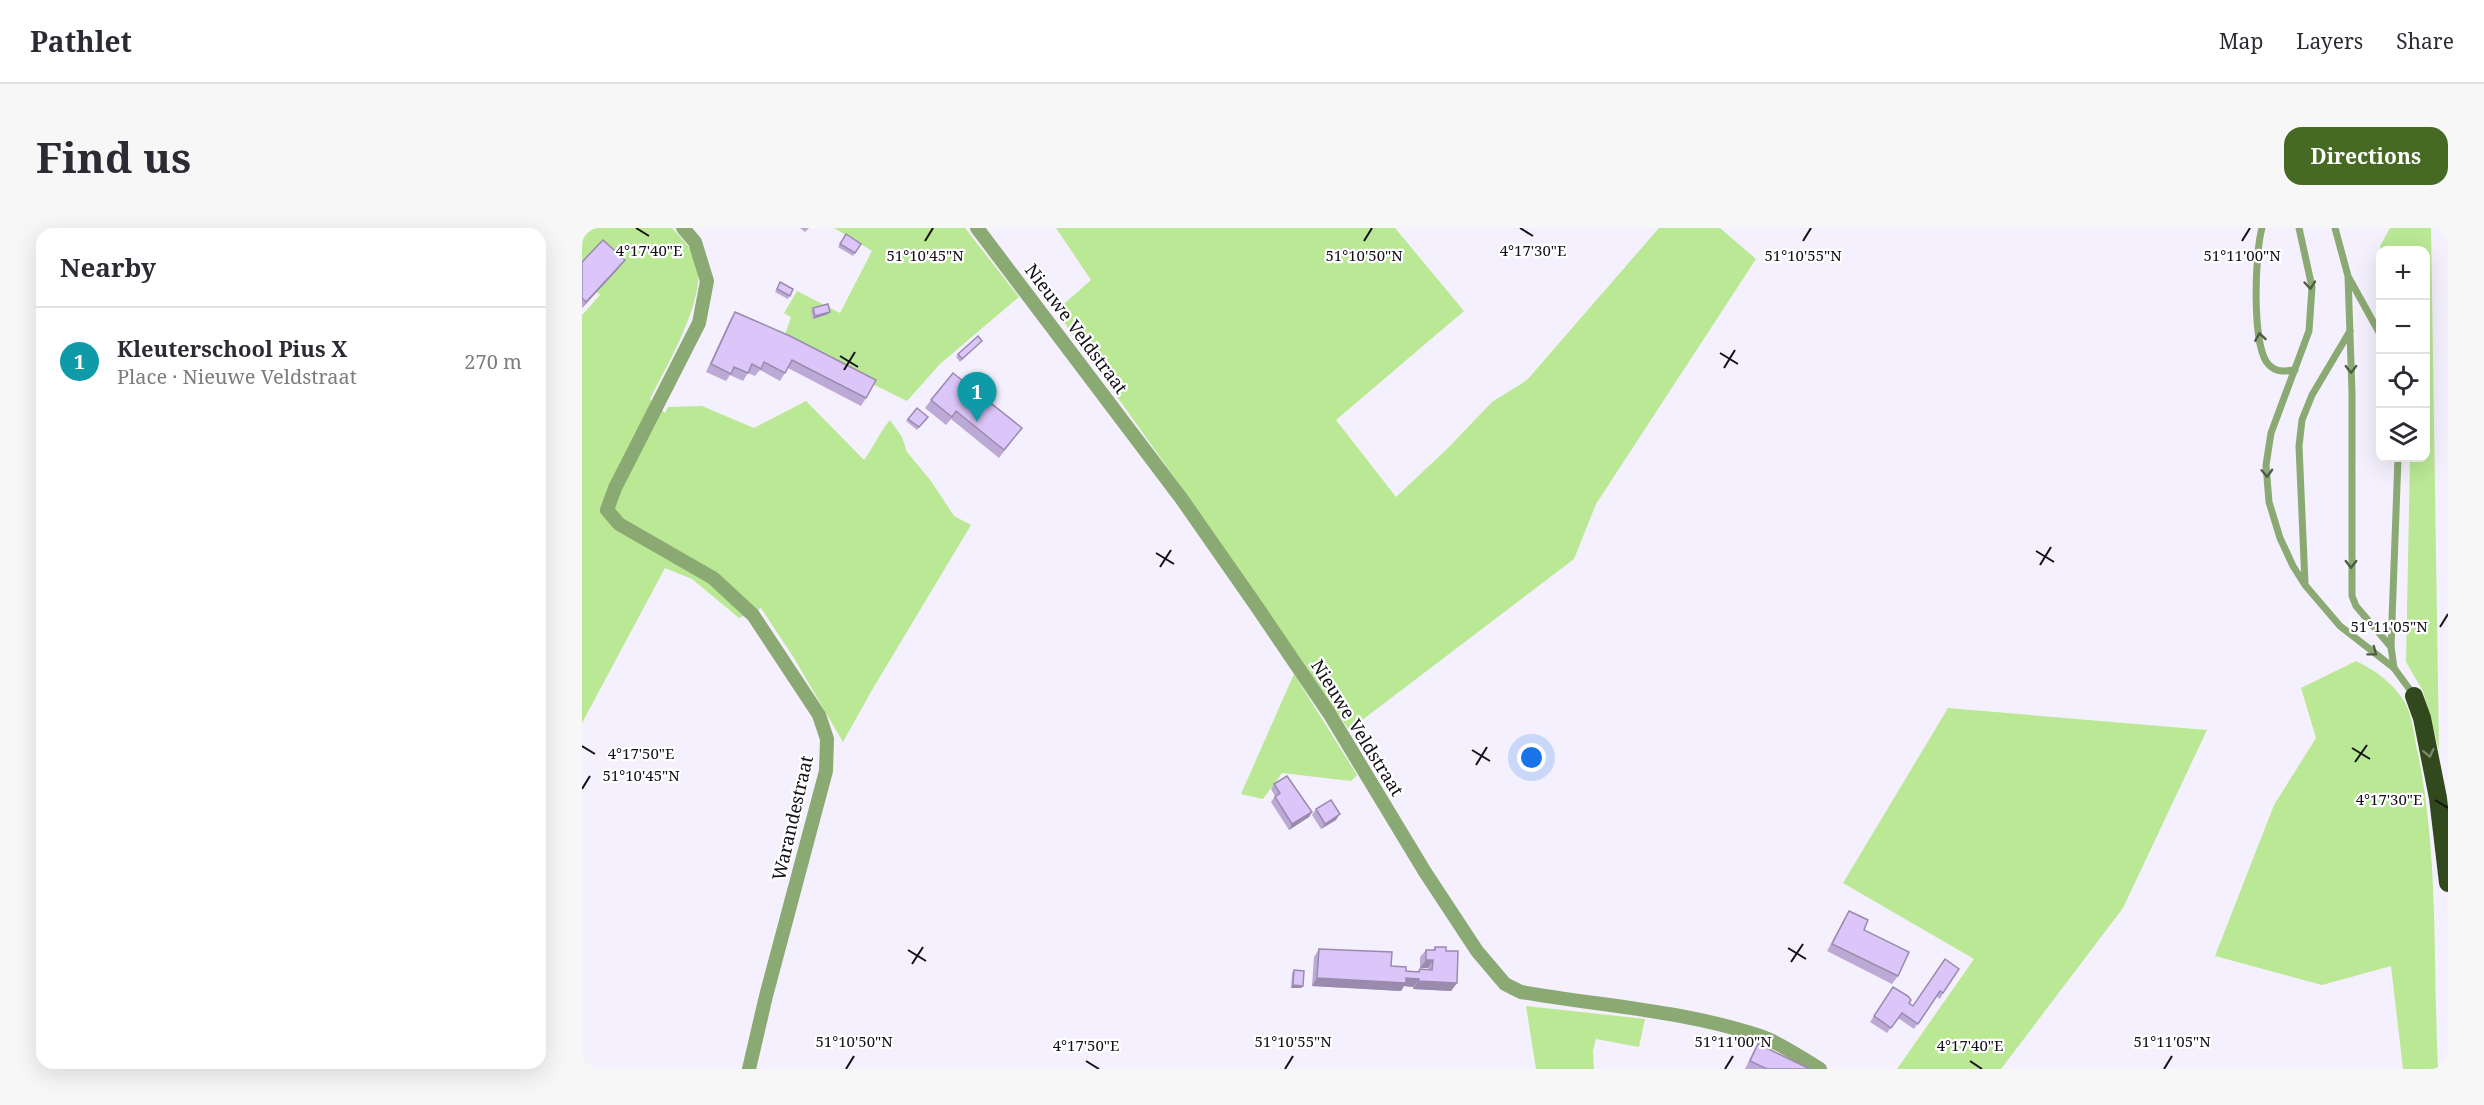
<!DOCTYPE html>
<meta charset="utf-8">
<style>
body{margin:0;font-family:"Noto Serif",serif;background:#f7f7f7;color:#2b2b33}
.controls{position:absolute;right:18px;top:18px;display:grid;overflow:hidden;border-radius:12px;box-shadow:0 6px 24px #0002}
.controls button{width:54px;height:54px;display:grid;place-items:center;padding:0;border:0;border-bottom:2px solid #e1e1e2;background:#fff;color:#2b2b33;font:30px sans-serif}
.you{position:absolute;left:950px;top:530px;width:21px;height:21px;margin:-15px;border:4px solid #fff;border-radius:50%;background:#1a73e8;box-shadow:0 0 0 9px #1a73e833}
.badge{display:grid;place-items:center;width:39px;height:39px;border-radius:50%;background:#466a23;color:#fff;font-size:20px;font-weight:700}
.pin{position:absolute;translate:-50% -50px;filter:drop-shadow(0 2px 3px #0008)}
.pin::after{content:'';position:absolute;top:32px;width:21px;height:18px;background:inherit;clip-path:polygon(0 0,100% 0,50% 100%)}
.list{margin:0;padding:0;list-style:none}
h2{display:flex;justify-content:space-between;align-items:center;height:78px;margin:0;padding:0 24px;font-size:26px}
h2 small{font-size:20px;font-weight:400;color:#7c7c81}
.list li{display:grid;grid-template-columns:39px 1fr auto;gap:18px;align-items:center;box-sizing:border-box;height:108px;padding:0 24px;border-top:2px solid #e1e1e2}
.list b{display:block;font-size:22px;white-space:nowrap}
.list p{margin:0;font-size:20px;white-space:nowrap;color:#7c7c81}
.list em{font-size:20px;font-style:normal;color:#7c7c81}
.icon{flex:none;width:33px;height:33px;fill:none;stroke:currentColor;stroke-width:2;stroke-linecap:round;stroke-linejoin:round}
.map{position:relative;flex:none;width:1866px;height:841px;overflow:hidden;border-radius:18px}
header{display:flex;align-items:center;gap:36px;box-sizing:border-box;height:84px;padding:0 30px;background:#fff;border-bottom:2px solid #e1e1e2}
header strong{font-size:28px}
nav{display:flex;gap:33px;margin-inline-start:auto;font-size:21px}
.intro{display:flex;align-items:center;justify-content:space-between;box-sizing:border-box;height:144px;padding:0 36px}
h1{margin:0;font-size:42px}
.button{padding:15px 27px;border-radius:18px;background:#466a23;color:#fff;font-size:21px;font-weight:700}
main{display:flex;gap:36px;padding:0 36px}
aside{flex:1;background:#fff;border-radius:18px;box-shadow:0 6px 24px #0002}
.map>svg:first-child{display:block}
</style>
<header>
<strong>Pathlet</strong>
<nav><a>Map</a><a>Layers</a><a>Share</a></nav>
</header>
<div class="intro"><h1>Find us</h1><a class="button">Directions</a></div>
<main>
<aside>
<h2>Nearby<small></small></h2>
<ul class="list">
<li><span class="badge" style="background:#0f9aa8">1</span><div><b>Kleuterschool Pius X</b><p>Place · Nieuwe Veldstraat</p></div><em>270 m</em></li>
</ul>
</aside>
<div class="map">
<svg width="1866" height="841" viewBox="0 0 1866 841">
<rect width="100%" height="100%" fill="#f5f0fd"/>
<g fill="#bae895">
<path d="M 0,0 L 90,0 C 99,10 113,23 116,37 C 122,75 85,137 68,171 L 83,185 L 86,179 L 120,178 L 172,200 L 224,173 L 282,232 C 292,219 297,205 308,192 L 320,209 L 325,224 L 349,253 L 372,288 L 389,297 L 290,462 L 261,514 L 212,430 L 179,380 L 157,390 L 110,351 L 83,340 L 0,495 L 0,87 L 18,67 L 0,51 Z"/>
<path d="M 252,0 L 383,0 L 437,69 L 358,136 L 325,173 L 201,112 L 209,89 L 202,85 L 215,63 L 258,85 L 290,23 Z"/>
<path d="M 474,0 L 813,0 L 882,83 L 754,192 L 814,269 L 866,220 L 910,174 L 945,152 L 1077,0 L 1138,0 L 1174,31 L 1014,276 L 992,331 L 767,502 L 622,291 L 474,83 L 509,52 Z"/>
<path d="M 1808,0 L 1849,0 L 1857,522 L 1841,463 L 1824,434 L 1828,230 L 1844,230 L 1844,22 L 1798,22 L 1798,32 L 1798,18 Z"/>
<path d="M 1774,433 C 1794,443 1810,454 1822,473 C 1831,488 1832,509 1836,526 C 1857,629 1851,736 1856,841 L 1821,841 L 1809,738 L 1740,757 L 1633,728 L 1692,577 L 1734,510 L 1719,460 Z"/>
<path d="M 712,446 L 775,547 L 769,553 L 700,545 L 681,571 L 659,566 Z"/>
<path d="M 1366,480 L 1625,502 L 1541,680 L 1419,841 L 1315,841 L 1392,731 L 1261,655 Z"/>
<path d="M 944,778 L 1063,791 L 1057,819 L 1014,811 L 1011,823 L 1012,841 L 954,841 Z"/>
</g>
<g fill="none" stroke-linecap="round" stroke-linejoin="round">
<g stroke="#8ba973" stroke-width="7">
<path d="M 1680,0 C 1673,24 1669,120 1687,137 C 1695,145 1704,143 1713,142"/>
<path d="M 1717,0 L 1730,59 L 1727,103 L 1689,205 L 1684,237 L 1687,274 L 1698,310 L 1711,338 L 1723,357 L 1758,398 L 1812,440 L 1831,466"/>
<path d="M 1753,0 L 1766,48 L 1770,165 L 1770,368 L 1774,378 L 1809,419 L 1812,440"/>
<path d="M 1767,50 L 1798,106"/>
<path d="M 1723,355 L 1717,218 L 1720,192 L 1730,167 L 1768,103"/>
<path d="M 1809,419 L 1816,230"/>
</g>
<g stroke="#8ba973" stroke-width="14">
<path d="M 101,0 L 113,14 L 125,53 L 117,95 L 33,260 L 25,282 L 37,296 L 131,350 L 171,387 L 237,487 L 245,511 L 244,543 L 184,768 L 167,841"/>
<path d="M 395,0 L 599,270 L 673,376 L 747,485 L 843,644 L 895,723 L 923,756 L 939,764 C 1019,778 1100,782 1178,808 C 1199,815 1219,830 1238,841"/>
</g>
<path stroke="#32491d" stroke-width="18" d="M 1832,468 L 1840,490 L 1856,570 L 1866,655"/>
</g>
<g fill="#bda9d6">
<path d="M 218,0 L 227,0 L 223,4 Z"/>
<path d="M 264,6 L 279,16 L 271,28 L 256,19 Z"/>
<path d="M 0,34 L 37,40 L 0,80 Z"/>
<path d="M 198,54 L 211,61 L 206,71 L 193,64 Z"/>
<path d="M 231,80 L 246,86 L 231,91 L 229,83 Z"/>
<path d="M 153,84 L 284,170 L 279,178 L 206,140 L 198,153 L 178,142 L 173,148 L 166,145 L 161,153 L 148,147 L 144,153 L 124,144 L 148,92 Z"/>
<path d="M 398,115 L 378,134 L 374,129 L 376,126 Z"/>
<path d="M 349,172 L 434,208 L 417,230 L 369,191 L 364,197 L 343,180 Z"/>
<path d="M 335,180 L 346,189 L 335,202 L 324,193 Z"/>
<path d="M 692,556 L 730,584 L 727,589 L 707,602 L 689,574 L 693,568 L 689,561 Z"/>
<path d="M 734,581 L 754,592 L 739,601 L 730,587 Z"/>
<path d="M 1267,683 L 1316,748 L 1310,756 L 1245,723 L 1262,691 Z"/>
<path d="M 853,719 L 864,723 L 875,755 L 869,763 L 831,761 L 831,759 L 822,758 L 819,763 L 730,758 L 732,729 L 737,721 L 809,738 L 824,743 L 835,744 L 838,741 L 846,741 L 846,740 L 838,740 L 838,729 L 844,722 L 851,722 Z"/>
<path d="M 1363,731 L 1361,765 L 1358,771 L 1354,768 L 1332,801 L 1316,790 L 1305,805 L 1288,794 L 1311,759 L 1327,775 L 1331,778 Z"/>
<path d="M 712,742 L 721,758 L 719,760 L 709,760 L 710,745 Z"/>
<path d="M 1176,816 L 1228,841 L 1163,841 L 1171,824 Z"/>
</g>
<g fill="#9a8aae">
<path d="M 43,32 L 37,40 L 0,80 L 4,74 Z"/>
<path d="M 248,84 L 246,86 L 231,91 L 233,88 Z"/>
<path d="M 730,584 L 727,589 L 707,602 L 710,596 Z"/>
<path d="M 758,586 L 754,592 L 739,601 L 743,596 Z"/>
<path d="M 844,732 L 851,732 L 846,740 L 838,740 Z"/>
<path d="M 735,750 L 824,750 L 837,751 L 831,759 L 822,758 L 819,763 L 730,758 Z"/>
<path d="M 836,753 L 875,755 L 869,763 L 831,761 Z"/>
<path d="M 711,757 L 721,758 L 719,760 L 709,760 Z"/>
</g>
<g fill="#dcc5f9" stroke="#9a8aae" stroke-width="1.5">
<path d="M 264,6 L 279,16 L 273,25 L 258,16 Z"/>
<path d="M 21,12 L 43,32 L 4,74 L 0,70 L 0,34 Z"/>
<path d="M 198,54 L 211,61 L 208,68 L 195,61 Z"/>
<path d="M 246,76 L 248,84 L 233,88 L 231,80 Z"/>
<path d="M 153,84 L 208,108 L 294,152 L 284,170 L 210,132 L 203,145 L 182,134 L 179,141 L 170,136 L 166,145 L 152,139 L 149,146 L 129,136 Z"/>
<path d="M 396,108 L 400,113 L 380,131 L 376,126 Z"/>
<path d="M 371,145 L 440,200 L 422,222 L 374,183 L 370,189 L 349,172 Z"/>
<path d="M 335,180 L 346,189 L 337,199 L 326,191 Z"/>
<path d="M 705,548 L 730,584 L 710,596 L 693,569 L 698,565 L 692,556 Z"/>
<path d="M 749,572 L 758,586 L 743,596 L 734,581 Z"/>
<path d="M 1267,683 L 1286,692 L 1282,702 L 1327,724 L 1316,748 L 1250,716 Z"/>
<path d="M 853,719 L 864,719 L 864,723 L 876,723 L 875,755 L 836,753 L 837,751 L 824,750 L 824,755 L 735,750 L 737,721 L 810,724 L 809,738 L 824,739 L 824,743 L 837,744 L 838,741 L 850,742 L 851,732 L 844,732 L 844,722 L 853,722 Z"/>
<path d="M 1363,731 L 1377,741 L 1361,765 L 1358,763 L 1336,796 L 1320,785 L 1309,800 L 1292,788 L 1311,759 L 1326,768 L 1329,772 L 1327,775 L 1331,778 Z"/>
<path d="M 712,742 L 722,743 L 721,758 L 711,757 Z"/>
<path d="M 1176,816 L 1228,841 L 1185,841 L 1168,833 Z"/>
</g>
<defs><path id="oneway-chevron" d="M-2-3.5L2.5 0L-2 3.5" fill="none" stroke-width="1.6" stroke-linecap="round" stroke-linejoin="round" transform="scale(1.5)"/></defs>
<g stroke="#4f5c45">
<use href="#oneway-chevron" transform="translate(1728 57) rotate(85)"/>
<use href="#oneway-chevron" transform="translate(1678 109) rotate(-99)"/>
<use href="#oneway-chevron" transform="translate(1769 141) rotate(89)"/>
<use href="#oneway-chevron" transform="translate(1685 245) rotate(88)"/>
<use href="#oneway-chevron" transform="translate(1769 336) rotate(90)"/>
<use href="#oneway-chevron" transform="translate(1791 424) rotate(37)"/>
</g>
<use stroke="#7a896c" href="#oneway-chevron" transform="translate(1847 525) rotate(78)"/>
<path fill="none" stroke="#131017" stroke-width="2" d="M 54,0 L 67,8M 938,0 L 951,8M 343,13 L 351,0M 782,13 L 790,0M 1221,13 L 1229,0M 1660,13 L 1668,0M 1138,125 L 1156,136M 258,128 L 276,139M 1142,140 L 1153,122M 262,142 L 273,124M 1454,323 L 1472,334M 574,325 L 592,336M 1458,337 L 1469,319M 578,339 L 589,322M 1858,399 L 1866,386M 0,518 L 13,526M 1770,520 L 1788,531M 890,522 L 908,533M 1773,534 L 1785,517M 894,537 L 905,519M 0,561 L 8,548M 1853,572 L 1866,580M 1206,720 L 1224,731M 326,722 L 344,733M 1209,734 L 1221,716M 330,736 L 341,719M 504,833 L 517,841M 1388,833 L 1400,841M 264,841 L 272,828M 703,841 L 711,828M 1143,841 L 1151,828M 1582,841 L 1590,828"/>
<g text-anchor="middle" stroke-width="4.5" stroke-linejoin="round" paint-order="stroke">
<g font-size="18" fill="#131017" stroke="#fff">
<text transform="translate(494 101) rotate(53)" y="6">Nieuwe Veldstraat</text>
<text transform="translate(775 500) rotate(58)" y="6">Nieuwe Veldstraat</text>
<text transform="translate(211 590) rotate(-77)" y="6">Warandestraat</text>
</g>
</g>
<g font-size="15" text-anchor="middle" fill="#131017" stroke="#fff" stroke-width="4.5" stroke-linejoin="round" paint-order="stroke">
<text x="67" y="28">4°17'40"E</text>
<text x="951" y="28">4°17'30"E</text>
<text x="343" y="33">51°10'45"N</text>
<text x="782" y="33">51°10'50"N</text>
<text x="1221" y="33">51°10'55"N</text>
<text x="1660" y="33">51°11'00"N</text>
<text x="1807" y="404">51°11'05"N</text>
<text x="59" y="531">4°17'50"E</text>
<text x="59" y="553">51°10'45"N</text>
<text x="1807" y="577">4°17'30"E</text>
<text x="272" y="819">51°10'50"N</text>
<text x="711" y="819">51°10'55"N</text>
<text x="1151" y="819">51°11'00"N</text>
<text x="1590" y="819">51°11'05"N</text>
<text x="504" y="823">4°17'50"E</text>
<text x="1388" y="823">4°17'40"E</text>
</g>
</svg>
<div class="controls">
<button>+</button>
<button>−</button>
<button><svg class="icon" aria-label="locate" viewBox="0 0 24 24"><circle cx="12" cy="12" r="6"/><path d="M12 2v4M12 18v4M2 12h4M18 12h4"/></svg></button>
<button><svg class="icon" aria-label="layers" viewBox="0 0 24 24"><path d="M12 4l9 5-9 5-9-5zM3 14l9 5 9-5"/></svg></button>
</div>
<div class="you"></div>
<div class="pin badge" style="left:395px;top:194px;background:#0f9aa8">1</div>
</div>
</main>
